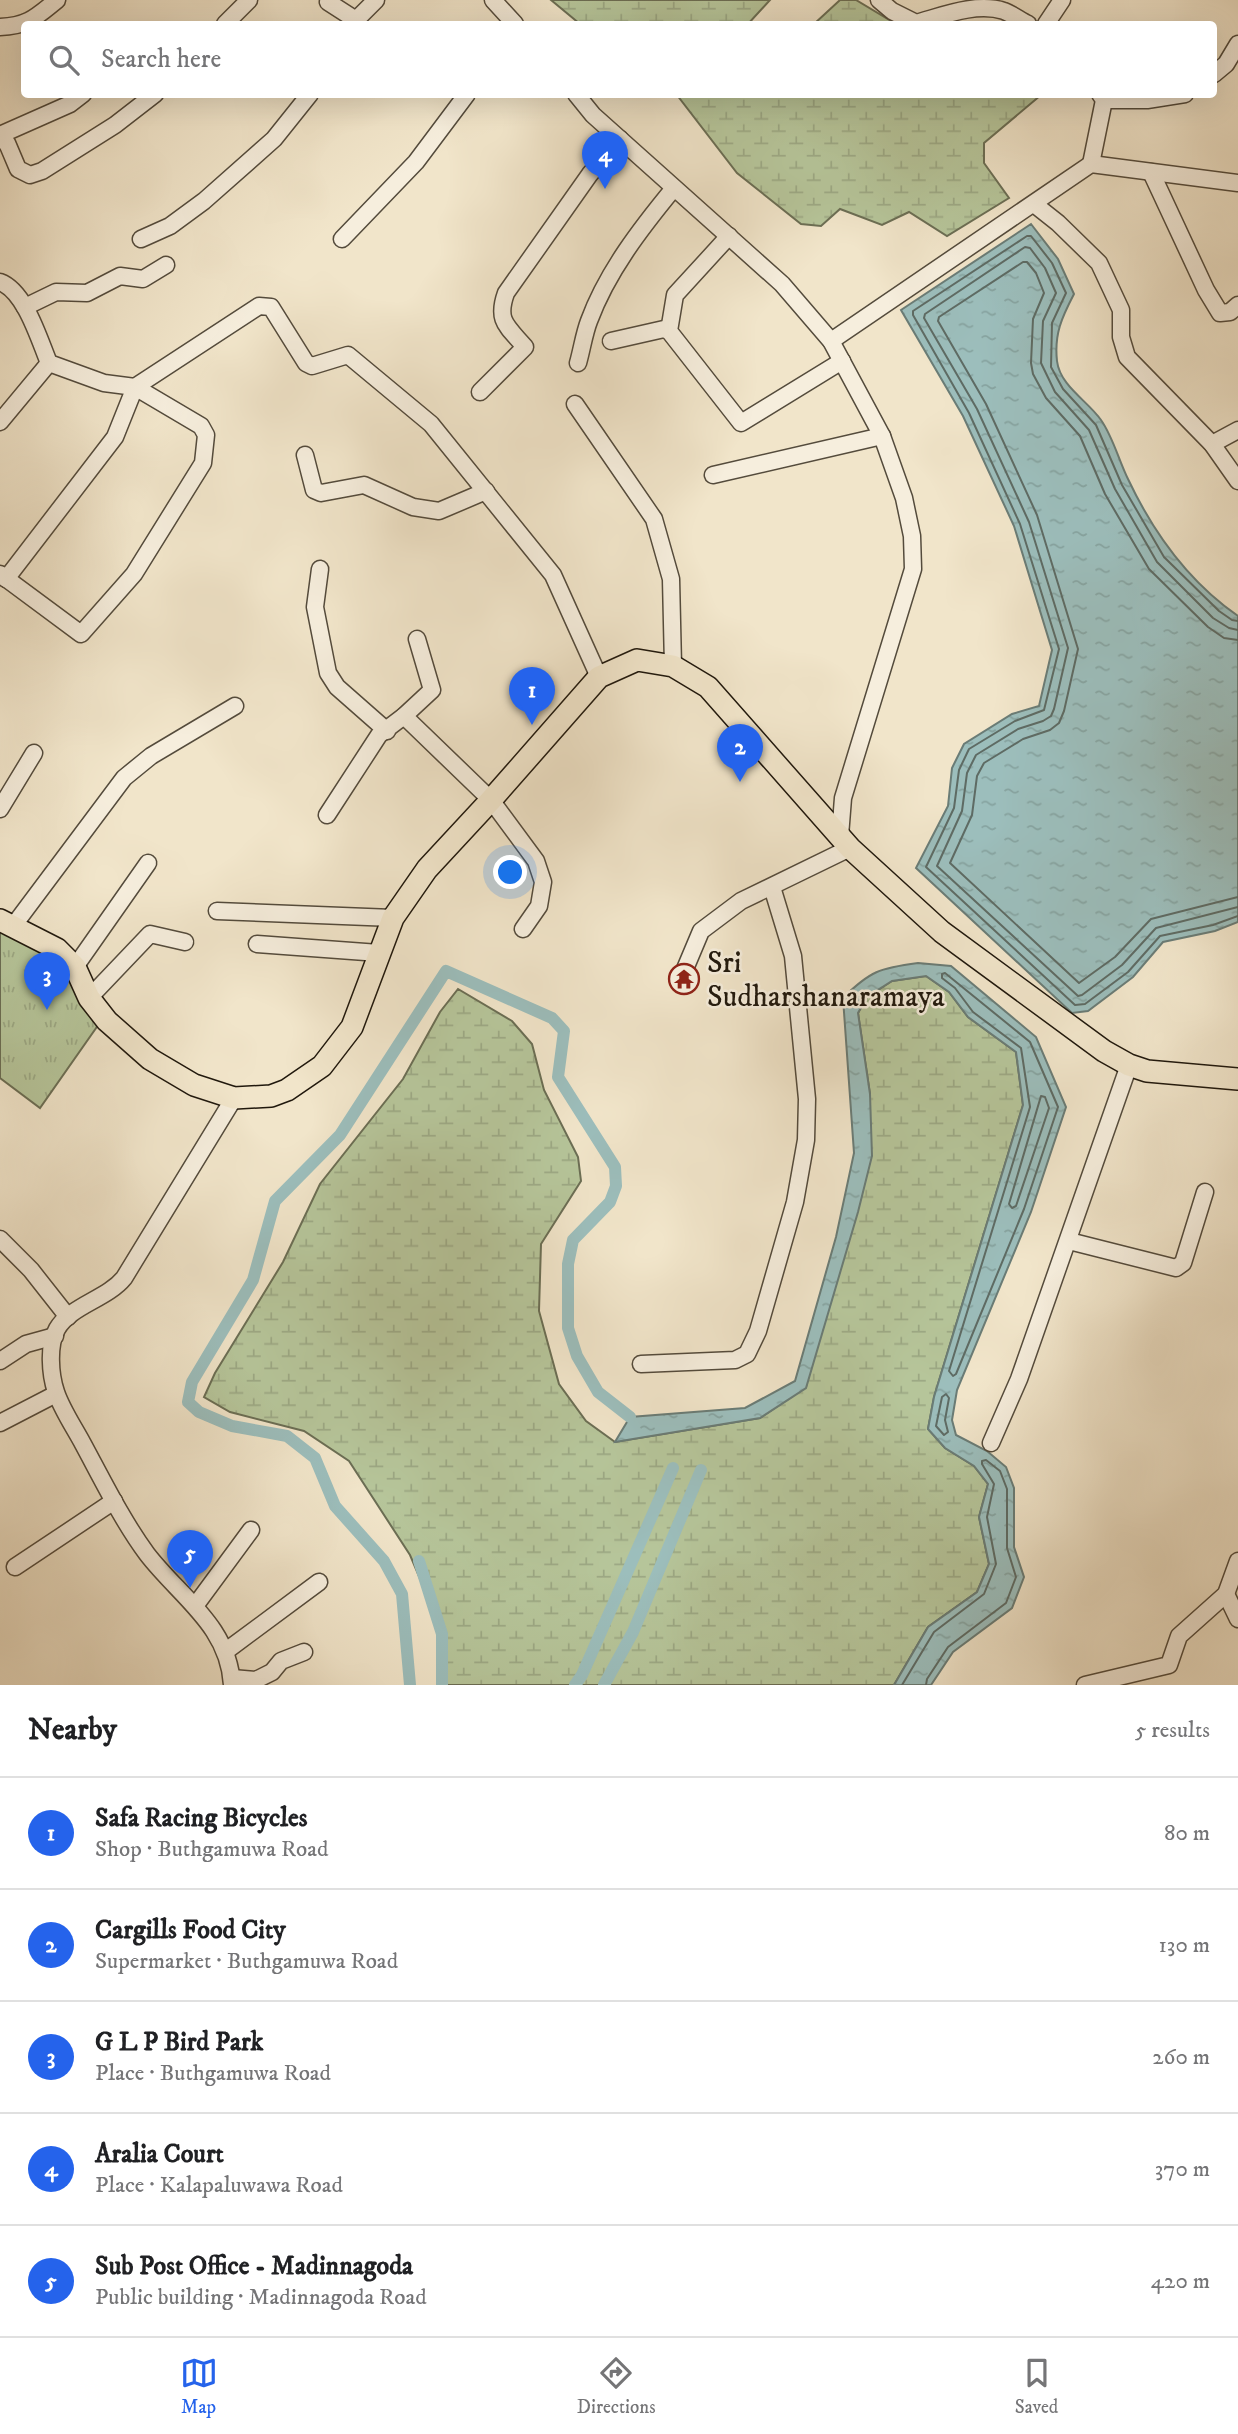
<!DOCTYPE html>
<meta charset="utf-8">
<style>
body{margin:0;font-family:"IM FELL DW Pica",serif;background:#f2f2f2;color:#202124}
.you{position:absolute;left:511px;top:873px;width:24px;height:24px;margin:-18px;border:5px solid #fff;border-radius:50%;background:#1a73e8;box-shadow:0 0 0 10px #1a73e833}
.badge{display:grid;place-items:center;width:46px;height:46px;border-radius:50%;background:#2563eb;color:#fff;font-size:23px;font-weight:700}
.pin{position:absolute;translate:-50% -58px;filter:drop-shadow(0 2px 4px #0008)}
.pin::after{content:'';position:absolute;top:37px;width:24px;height:21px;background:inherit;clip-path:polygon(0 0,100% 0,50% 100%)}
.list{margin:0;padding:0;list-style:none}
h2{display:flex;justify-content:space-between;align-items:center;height:91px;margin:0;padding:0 28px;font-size:30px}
h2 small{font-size:23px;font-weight:400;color:#757577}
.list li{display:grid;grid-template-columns:46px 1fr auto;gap:21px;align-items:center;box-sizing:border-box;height:112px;padding:0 28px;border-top:2px solid #e0e0e0}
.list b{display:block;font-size:26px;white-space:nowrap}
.list p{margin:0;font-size:23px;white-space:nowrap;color:#757577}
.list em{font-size:23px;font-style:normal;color:#757577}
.icon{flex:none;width:38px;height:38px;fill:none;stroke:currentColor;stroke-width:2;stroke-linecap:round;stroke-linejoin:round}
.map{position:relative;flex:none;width:1238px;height:1685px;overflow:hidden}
.search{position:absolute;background:#fff;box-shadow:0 7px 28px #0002;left:21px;right:21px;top:21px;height:77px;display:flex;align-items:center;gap:18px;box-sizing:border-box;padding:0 24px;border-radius:7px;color:#757577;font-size:26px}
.sheet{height:651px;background:#fff}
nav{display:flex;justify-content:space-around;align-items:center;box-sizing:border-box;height:98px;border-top:2px solid #e0e0e0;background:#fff;font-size:19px;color:#757577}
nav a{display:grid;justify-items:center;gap:4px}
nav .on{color:#2563eb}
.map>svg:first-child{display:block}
</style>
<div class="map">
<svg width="1238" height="1685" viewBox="0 0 1238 1685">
<defs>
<pattern id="wetland-marsh" width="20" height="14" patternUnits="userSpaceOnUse" patternTransform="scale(1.75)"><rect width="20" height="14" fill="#b6c59a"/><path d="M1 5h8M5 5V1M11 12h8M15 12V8" fill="none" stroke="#9ca884"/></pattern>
<pattern id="park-tufts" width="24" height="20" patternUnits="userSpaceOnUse" patternTransform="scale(1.75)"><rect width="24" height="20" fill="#b6c59a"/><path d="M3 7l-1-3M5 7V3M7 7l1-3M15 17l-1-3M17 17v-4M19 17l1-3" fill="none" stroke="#9ca884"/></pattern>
<pattern id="water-ripples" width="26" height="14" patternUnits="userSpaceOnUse" patternTransform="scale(1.75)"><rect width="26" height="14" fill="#9cbebc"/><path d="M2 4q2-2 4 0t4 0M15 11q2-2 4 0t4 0" fill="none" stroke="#86a3a0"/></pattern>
</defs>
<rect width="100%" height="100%" fill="#f1e5ca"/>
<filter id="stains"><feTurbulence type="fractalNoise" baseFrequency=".00286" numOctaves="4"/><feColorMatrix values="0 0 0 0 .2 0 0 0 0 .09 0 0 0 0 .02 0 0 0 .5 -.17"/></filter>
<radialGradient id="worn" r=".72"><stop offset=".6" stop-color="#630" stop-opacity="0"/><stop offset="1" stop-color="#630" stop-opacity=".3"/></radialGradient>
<g fill="url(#wetland-marsh)" stroke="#6b6e54" stroke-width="2">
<path d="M 551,0 L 770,0 L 748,24 L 580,24 Z"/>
<path d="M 840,0 L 856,0 L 896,24 L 814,24 Z"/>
<path d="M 677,95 L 1041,95 L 984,143 L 984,163 L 1009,198 L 947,236 L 909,212 L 882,225 L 840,209 L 821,226 L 801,224 L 737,173 Z"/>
<path d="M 926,976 L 949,992 L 968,1017 L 1016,1052 L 1023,1105 L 934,1397 L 928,1429 L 945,1448 L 974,1466 L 988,1484 L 979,1517 L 989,1564 L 977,1592 L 928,1627 L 894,1685 L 439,1685 L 438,1621 L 410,1555 L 349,1461 L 304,1431 L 230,1412 L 204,1397 L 215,1373 L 283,1262 L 320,1184 L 403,1079 L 440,1012 L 458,989 L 512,1021 L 532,1044 L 544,1090 L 578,1157 L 581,1181 L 541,1244 L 539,1311 L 559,1384 L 586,1421 L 615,1442 L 760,1418 L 806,1387 L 870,1094 L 858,1013 L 867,997 L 892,981 Z"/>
</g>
<path fill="url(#park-tufts)" stroke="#6b6e54" stroke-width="2" d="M 0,924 L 55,952 L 101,1021 L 40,1108 L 0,1078 Z"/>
<g fill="url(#water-ripples)" stroke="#6a7c76" stroke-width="2">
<path d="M 1031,224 L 1058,259 L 1074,294 C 1062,317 1054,334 1057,361 C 1060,386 1088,401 1101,420 C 1113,437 1119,461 1128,479 C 1153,532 1189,582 1238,616 L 1238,922 L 1215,931 L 1163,942 L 1133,977 L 1088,1011 L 1072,1013 L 916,868 L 948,806 L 952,768 L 964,744 L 1012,714 L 1039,706 L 1052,650 L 1014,526 L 963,416 L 901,310 Z"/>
<path d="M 918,963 L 951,966 L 1036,1037 L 1066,1107 L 1031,1212 L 957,1390 L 952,1420 L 956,1435 L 987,1451 L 1006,1467 L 1014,1488 L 1014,1547 L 1024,1577 L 1012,1608 L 953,1652 L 931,1685 L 894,1685 L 928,1627 L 977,1592 L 989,1564 L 979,1517 L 988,1484 L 974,1466 L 945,1448 L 928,1429 L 934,1397 L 1023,1105 L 1016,1052 L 968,1017 L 949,992 L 926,976 L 892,981 L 867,997 L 858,1013 L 870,1094 L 872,1156 L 858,1212 L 806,1388 L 760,1418 L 615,1442 L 630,1417 L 745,1408 L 795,1381 L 836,1237 L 854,1153 L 843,998 C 870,971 880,968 918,963 Z"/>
</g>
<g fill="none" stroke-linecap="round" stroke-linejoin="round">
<g stroke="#5e6b64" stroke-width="2">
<path d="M 1238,621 L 1232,620 L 1219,611 L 1164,557 L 1122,485 L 1096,425 L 1063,389 L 1051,367 L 1052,323 L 1066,293 L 1052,263 L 1031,236 L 1027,236 L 913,311 L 913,315 L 969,413 L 1020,524 L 1059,649 L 1044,710 L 1015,721 L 969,749 L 959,770 L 954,808 L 926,867 L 1075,1005 L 1085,1004 L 1128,972 L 1160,936 L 1213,925 L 1238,916"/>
<path d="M 1238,630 L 1229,628 L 1213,618 L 1157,562 L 1115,489 L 1089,430 L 1055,392 L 1041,363 L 1043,321 L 1056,293 L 1045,268 L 1030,248 L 1025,247 L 925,314 L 924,318 L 977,409 L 1029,522 L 1068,648 L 1054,709 L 1051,716 L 1043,721 L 1018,729 L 976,755 L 967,773 L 962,811 L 937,866 L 1078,996 L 1082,995 L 1122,965 L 1156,928 L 1238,907"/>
<path d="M 1238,640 L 1224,638 L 1208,627 L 1149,569 L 1105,494 L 1080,436 L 1046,398 L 1033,374 L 1031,363 L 1033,319 L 1044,293 L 1036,273 L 1027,262 L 1023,262 L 939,317 L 938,321 L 986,404 L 1037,515 L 1078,649 L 1064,711 L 1059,723 L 1050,730 L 1023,739 L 984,763 L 977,776 L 972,815 L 950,863 L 1079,983 L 1115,957 L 1151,919 L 1238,897"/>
<path d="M 945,973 L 1030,1042 L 1058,1107 L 1024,1209 L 956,1374 L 953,1376 L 949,1371 L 1030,1107 L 1021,1048 L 973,1012 L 955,988 L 942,978 L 942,974 Z"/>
<path d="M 1041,1096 L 1045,1097 L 1049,1108 L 1016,1206 L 1012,1208 L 1009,1204 Z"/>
<path d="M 946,1394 L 949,1398 L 945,1420 L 948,1432 L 944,1435 L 936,1426 L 942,1397 Z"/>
<path d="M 902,1685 L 934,1632 L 984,1594 L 996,1564 L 987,1517 L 994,1484 L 982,1464 L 982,1461 L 986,1460 L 1000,1471 L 1007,1489 L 1007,1548 L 1016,1577 L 1006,1603 L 948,1647 L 927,1679 L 926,1685"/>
</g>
<g stroke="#9cbebc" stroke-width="12">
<path d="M 419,1561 L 442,1634 L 442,1685"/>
<path d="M 410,1685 L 402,1594 L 384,1561 L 335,1506 L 315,1458 L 287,1436 L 232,1426 L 199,1412 L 188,1402 L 192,1382 L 253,1280 L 275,1201 L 340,1135 L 446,971 L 552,1018 L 564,1031 L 558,1077 L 615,1167 L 616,1186 L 610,1202 L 573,1240 L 568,1264 L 568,1328 L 577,1356 L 598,1392 L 630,1417"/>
<path d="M 575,1685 L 582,1675 L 673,1468"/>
<path d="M 604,1685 L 633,1632 L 701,1470"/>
</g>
<g stroke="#544b3c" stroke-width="19">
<g id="minor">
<path d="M 493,0 L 515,24"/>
<path d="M 879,0 L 892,11 L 916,23 C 942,16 976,2 1004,11 C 1012,14 1020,20 1028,24"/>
<path d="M 328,2 L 356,20"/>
<path d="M 225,24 L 249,0"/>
<path d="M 358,24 L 356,20 L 376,0"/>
<path d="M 1046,24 L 1062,0"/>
<path d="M 0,27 C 28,26 36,17 57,0"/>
<path d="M 1214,74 L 1226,64 L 1238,44"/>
<path d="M 576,94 L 593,115 L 782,284 L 831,341 L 882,436 L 904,498 L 912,536 L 913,569 L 843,798 L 840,836"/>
<path d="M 1104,100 L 1147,100 L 1185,94"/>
<path d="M 0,135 L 70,104 L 83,94"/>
<path d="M 0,139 L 7,143 L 18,169 L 30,175 L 42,171 L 115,125 L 155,94"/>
<path d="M 1091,164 L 1104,100 L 1100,94"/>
<path d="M 1151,172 L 1206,290 L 1220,313 L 1230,312 L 1238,305"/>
<path d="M 1034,204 L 1058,223 L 1099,263 L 1121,310 L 1121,337 L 1127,357 L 1212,444 L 1238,481"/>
<path d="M 729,236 L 675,295 L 669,331 L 741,423 L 842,361"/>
<path d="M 141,239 L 170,226 L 204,201 L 274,139 L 310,94"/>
<path d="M 342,239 L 416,162 L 467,94"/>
<path d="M 0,282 C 25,291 39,339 49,363 L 104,383 L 135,387 L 259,306 L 271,307 L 306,363 L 312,366 L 348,355 L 431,424 L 553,575 L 599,677"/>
<path d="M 25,307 L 56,292 L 87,293 L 120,276 L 143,279 L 166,265"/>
<path d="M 611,341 L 664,329 L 669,331"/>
<path d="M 831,341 L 1091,164 L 1238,183"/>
<path d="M 578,363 C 582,349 584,334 589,321 C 607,272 641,228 674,188"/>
<path d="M 480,392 L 525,347 C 507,326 496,321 506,293 L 590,174 L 620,139"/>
<path d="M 575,404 L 654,519 L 671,579 L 673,666"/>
<path d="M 0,422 L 49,363"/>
<path d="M 1212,444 L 1238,430"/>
<path d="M 305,455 L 314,490 L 321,493 L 364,485 L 413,507 L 439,511 L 486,491"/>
<path d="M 713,475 L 882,436"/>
<path d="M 320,569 L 315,607 L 328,673 L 337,687 L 387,731"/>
<path d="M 0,574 L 81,634 L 134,574 L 203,463 L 206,435 L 201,426 L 135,387"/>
<path d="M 6,579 L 115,437 L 135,387"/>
<path d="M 404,716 L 491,800 L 536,861 L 543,882 L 539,906 L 523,929"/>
<path d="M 0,809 L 34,753"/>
<path d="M 327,815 L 379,735 L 404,716 L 432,690 L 417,639"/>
<path d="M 217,911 L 393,918"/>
<path d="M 14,925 L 124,778 L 151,756 L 235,706"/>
<path d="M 257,944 L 379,953"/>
<path d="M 75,967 L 148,863"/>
<path d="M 685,969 L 701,931 L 741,901 L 850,848"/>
<path d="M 89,998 L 150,934 L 185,942"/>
<path d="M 0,1239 L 31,1270 L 68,1317"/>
<path d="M 1069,1241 L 1176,1268 L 1183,1263 L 1205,1192"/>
<path d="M 0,1361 L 26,1344 L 55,1336"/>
<path d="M 641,1364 L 735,1360 L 747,1354 L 758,1331 L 795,1202 L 806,1140 L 807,1099 L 793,956 L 772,887"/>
<path d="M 0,1423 L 56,1394"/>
<path d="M 991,1443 L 1019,1379 L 1129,1065"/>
<path d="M 15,1567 L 114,1501"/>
<path d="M 1226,1594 L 1238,1619"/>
<path d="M 195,1606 L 251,1530"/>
<path d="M 226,1651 L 319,1582"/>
<path d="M 232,1678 L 256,1680 L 272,1672 L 281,1661 L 304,1652"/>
<path d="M 232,1685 C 229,1626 180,1597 147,1554 C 122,1520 103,1481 83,1444 C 74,1427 62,1410 56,1392 C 50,1374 48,1345 57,1329 C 70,1306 107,1299 124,1278 L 234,1098"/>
<path d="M 1085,1685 L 1169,1665 L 1179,1636 L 1226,1594 L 1238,1561"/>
</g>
</g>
<g stroke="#20180d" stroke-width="24">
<path id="major" d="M 0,920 L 57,949 L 75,967 L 89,998 L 107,1021 L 150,1059 L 194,1085 L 234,1098 L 271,1096 L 287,1090 L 322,1066 L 352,1027 L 393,918 L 427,869 L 491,800 L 599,677 L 637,660 L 673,666 L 708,687 L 850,848 L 942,932 L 1104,1051 L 1129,1065 L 1147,1071 L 1238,1079"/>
</g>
<use href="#minor" stroke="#f6eedd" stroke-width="16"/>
<use href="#major" stroke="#f1e5ca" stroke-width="21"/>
</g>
<defs>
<g id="temple-ring" transform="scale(1.575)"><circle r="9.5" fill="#f6eedd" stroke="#8f2418" stroke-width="1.5"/><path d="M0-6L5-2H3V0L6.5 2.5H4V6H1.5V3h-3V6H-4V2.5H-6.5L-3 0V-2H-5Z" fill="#8f2418"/></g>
</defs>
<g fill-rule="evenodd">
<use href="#temple-ring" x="684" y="979"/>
</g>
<g text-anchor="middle" stroke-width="5" stroke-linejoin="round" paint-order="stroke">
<g font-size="30" fill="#20180d" stroke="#f6eedd" text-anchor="start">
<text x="707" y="972">Sri<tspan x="707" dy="34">Sudharshanaramaya</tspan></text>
</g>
</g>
<rect width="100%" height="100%" filter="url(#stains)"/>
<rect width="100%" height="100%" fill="url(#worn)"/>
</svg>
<div class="you"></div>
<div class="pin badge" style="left:532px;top:725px">1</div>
<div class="pin badge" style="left:740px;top:782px">2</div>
<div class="pin badge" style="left:47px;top:1010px">3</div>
<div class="pin badge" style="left:605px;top:189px">4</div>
<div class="pin badge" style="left:190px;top:1588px">5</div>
<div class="search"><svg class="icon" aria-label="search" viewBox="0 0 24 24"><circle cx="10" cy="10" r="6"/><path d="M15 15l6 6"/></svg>Search here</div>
</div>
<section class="sheet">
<h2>Nearby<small>5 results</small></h2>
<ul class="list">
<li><span class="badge">1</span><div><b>Safa Racing Bicycles</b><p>Shop · Buthgamuwa Road</p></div><em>80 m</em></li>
<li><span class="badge">2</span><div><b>Cargills Food City</b><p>Supermarket · Buthgamuwa Road</p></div><em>130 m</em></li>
<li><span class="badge">3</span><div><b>G L P Bird Park</b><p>Place · Buthgamuwa Road</p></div><em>260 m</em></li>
<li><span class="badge">4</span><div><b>Aralia Court</b><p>Place · Kalapaluwawa Road</p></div><em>370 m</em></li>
<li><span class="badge">5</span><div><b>Sub Post Office - Madinnagoda</b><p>Public building · Madinnagoda Road</p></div><em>420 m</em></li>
</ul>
</section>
<nav>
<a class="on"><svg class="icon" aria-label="map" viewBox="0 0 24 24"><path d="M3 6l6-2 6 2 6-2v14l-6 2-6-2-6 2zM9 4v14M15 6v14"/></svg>Map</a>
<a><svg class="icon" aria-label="directions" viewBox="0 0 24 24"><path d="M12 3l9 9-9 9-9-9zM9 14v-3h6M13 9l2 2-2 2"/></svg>Directions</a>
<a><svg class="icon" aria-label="saved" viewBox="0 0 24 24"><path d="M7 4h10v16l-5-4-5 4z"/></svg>Saved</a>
</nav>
